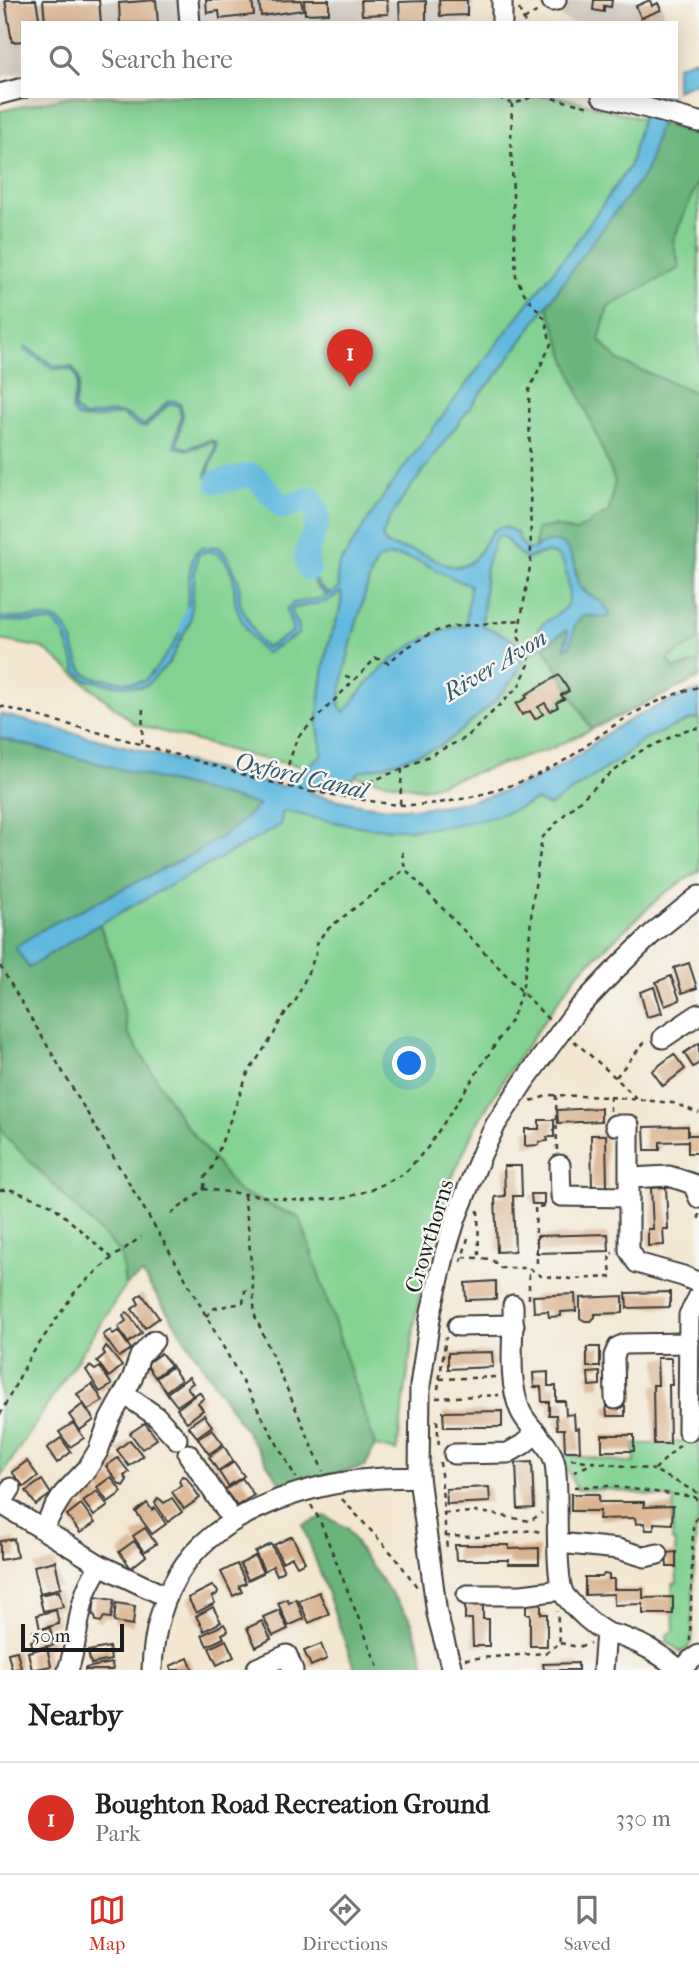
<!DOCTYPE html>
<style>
body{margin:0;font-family:"IM FELL French Canon",serif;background:#f2f2f2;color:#202124}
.scale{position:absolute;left:21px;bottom:18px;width:103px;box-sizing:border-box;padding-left:7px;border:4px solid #1c1c1c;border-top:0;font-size:19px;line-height:24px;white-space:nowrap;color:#1c1c1c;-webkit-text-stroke:5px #f6f6f2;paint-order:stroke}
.you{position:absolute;left:410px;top:1064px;width:24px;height:24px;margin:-18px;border:5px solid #fff;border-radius:50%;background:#1a73e8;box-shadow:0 0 0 10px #1a73e833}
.badge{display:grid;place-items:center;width:46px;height:46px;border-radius:50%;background:#d93025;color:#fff;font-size:23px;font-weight:700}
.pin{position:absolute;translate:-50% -58px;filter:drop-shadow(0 2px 4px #0008)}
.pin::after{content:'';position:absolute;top:37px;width:24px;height:21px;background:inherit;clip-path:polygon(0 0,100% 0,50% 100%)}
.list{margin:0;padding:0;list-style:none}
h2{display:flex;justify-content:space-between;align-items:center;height:91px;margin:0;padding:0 28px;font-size:30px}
h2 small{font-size:23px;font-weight:400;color:#757577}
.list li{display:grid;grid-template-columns:46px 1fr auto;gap:21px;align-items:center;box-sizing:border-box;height:112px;padding:0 28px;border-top:2px solid #e0e0e0}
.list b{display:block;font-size:26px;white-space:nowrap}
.list p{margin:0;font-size:23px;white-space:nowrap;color:#757577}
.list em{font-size:23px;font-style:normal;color:#757577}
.icon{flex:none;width:38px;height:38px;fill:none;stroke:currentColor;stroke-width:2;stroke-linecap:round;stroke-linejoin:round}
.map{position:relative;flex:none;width:699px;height:1670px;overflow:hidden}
.search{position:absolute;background:#fff;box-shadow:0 4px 18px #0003;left:21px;right:21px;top:21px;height:77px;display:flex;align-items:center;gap:18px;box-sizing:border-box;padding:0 24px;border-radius:0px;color:#757577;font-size:26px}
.sheet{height:203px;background:#fff}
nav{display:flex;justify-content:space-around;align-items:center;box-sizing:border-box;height:98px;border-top:2px solid #e0e0e0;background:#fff;font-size:19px;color:#757577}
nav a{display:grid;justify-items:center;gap:4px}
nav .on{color:#d93025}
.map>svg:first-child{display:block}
</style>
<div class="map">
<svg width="699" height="1670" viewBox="0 0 699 1670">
<rect width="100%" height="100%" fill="#f6f6f2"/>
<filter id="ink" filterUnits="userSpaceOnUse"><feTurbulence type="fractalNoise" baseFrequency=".0143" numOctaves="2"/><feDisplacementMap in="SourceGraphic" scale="14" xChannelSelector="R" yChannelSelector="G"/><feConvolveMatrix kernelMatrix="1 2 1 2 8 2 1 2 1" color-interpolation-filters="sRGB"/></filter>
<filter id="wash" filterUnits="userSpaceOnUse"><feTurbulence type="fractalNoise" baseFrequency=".00686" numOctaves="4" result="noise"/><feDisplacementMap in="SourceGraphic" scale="28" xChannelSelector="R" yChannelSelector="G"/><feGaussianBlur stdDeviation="1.57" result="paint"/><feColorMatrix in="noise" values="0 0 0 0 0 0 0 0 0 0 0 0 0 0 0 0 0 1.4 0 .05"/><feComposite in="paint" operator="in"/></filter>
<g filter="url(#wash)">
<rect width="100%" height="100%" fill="#f3e7d2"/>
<g fill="#cbc3b8">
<path d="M 0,0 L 473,0 L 473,21 L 470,23 L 23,23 L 23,72 L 0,77 Z"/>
<path d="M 580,0 L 660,0 L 668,23 L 571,23 L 550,10 Z"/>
</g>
<g fill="#83d291" stroke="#507756" stroke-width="2">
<path d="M 71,96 L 557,96 L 699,134 L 699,678 L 550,749 L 423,789 L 254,757 L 135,724 L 43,648 L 0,640 L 0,111 Z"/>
<path d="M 699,718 L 699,871 L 662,895 L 577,974 L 507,1074 L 476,1125 L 451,1180 L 430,1246 L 416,1313 L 397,1451 L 375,1446 L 300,1218 L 239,1192 L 181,1119 L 128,1033 L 114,962 L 96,915 L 275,809 C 315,818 358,829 399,829 C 443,829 497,820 536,800 L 549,806 L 620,759 L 642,740 L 687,721 Z"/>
<path d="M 0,1125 L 6,1136 L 121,1253 L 125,1286 L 0,1478 Z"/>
<path d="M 699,1437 L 699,1520 L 696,1527 L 692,1624 C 694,1635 693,1647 681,1652 L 667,1641 L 667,1635 L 674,1631 L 672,1584 L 677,1583 L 675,1542 L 672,1541 L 674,1499 L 609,1489 L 577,1490 L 560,1454 L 635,1463 L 634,1444 L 670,1444 Z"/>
</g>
<g fill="#6ab47b" stroke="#43684c" stroke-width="2">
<path d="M 661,123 L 699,137 L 699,179 L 673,241 L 680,268 L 608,307 L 599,340 L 619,361 L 699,394 L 699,640 L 668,659 L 674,669 L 699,662 L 699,678 L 591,729 L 544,646 L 566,630 L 568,631 L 565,647 L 569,647 L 575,625 L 582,616 L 608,617 L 609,614 L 603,603 L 590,596 L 579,585 L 574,561 L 566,547 L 535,549 L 536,529 L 555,526 L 575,532 L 609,511 L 615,481 L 574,381 L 547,306 L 586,250 L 657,132 Z"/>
<path d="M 0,738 L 275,809 L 96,916 L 114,962 L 128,1033 L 181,1119 L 239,1192 L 300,1218 L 375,1446 L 365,1467 L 303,1481 L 280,1483 L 142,1274 L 125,1286 L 121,1253 L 5,1136 L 0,1125 Z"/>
<path d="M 325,1516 L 347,1528 L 363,1555 L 411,1620 L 427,1670 L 355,1670 L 303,1525 Z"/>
</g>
<g fill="#61b9de" stroke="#3e6a7d" stroke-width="2" fill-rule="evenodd">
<path d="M 699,58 L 699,81 L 676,90 L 676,66 Z"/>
<path d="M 648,96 L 671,96 L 657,132 L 646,172 L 586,250 L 498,374 L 480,394 L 406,494 L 390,518 L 382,536 L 386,544 L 390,546 C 401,548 413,550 423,554 C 437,559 448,571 465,565 C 489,555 485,512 517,533 L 520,541 L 527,550 C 536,549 539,544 547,542 C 576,538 572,568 579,585 C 583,594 592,596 600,601 C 604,604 607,610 610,614 L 608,617 L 582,616 L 575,625 L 570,647 L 565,648 L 568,632 L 566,630 L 544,646 L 522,658 L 522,664 L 514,678 L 496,700 L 456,735 L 438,747 L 386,765 L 359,772 L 342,788 L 314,790 L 310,793 C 337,800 365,807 394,808 C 455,810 521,792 572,759 C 583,753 592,744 602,737 C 622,722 675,696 699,691 L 699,718 L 687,721 L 642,740 L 620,759 L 549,806 L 536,800 C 496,820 442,830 398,829 C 361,829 322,820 285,811 L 282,814 L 281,825 C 197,873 109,914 29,968 L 15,947 L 46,927 L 189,856 L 221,837 L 235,827 L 259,805 L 0,738 L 0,714 L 282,787 L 321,755 C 323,743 317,733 318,722 C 319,696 323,671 328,645 C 332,629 344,609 341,592 L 326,602 L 294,608 L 291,611 L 299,626 L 298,634 L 266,653 C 254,646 240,619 236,606 C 234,599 235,591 234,584 C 232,566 218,543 199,554 L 196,562 L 190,622 L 169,663 L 147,685 L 141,687 L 115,685 L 87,680 L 77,672 L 65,636 L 59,627 L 52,622 L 0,621 L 0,617 C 15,620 42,615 54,619 C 80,628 70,668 90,676 C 97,679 105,679 112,680 C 122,682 134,684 144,681 C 161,664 175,646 184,623 C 191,606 185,559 198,550 C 204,545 212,547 219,547 L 229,559 L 239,582 L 240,604 L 259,641 L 265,647 L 271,645 L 292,632 C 294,624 287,618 287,609 L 293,603 L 323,598 L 327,595 L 318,589 L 310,576 L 305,555 L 318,517 L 316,508 L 311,501 C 300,502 293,510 282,509 C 274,499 260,476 245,478 C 234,479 224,483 212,483 L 206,477 C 206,465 216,456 215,444 L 211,442 L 188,450 L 174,447 L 181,416 L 179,406 L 174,404 L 169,404 L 146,427 L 140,427 L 121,414 C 110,416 99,419 88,419 C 62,420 76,396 77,385 C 78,378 75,374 71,369 L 54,369 L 24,349 L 26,347 L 55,366 L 72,367 C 87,385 73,391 75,410 L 84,417 C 96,416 113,410 125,414 C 133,417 137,423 145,425 L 168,401 L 175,401 L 180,404 L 183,415 L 177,445 L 187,448 L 210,440 L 216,442 C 219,454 209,463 208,475 L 214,481 L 247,474 L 259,478 L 284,505 C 292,507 301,499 310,498 L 318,507 L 321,517 L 308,554 L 313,575 L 320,587 L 330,594 L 339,588 L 337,575 L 339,565 L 388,489 L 489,354 L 576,242 L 629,167 ZM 499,536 L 503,536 L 516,551 L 526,559 C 533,558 540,552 547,553 C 552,553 558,555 561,560 C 567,568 571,595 567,604 C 562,616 544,618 538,630 C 537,633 537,637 536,641 L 520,649 L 512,639 L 482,625 L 486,567 L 495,539 ZM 392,556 C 421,556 443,577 470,585 L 466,625 C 424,632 389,658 362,690 C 356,697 351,705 345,712 L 339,706 C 343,670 353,634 364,598 C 367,587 370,572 377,562 C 381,557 386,557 392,556 Z"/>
</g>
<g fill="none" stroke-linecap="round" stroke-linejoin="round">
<path stroke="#61b9de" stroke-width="4.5" d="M 181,630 L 187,609"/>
<path stroke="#61b9de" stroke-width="24" d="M 218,482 L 250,475 L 256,477 L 283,507 C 292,507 301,500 311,499 C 326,522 312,532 307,552 C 305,557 307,564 309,569"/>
</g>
<g id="blocks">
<g fill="#dab28e">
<path d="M 5,0 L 36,0 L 40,23 L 23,23 L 23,41 L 12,42 Z"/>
<path d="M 43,0 L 99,0 L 101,23 L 45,23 Z"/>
<path d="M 156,0 L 158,23 L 120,23 L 119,3 Z"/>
<path d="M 206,0 L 252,0 L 254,15 L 220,19 L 219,11 L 207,13 Z"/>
<path d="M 301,0 L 303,10 L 261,16 L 259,1 Z"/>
<path d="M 304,0 L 329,0 L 329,13 L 305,14 Z"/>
<path d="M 361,0 L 387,0 L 388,14 L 362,15 Z"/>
<path d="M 439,0 L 467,0 L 467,15 L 440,16 Z"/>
<path d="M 594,0 L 612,0 L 611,7 L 604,6 L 604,12 L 593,10 Z"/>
<path d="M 650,0 L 652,6 L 658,3 L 661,10 L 641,18 L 636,6 Z"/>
<path d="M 426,1 L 426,21 L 400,22 L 399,2 Z"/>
<path d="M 559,675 L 569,691 L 561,695 L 564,699 L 556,703 L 558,707 L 550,711 L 545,703 L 538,707 L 543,714 L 535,719 L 530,711 L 522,715 L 516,704 L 527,698 L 525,695 Z"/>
<path d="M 689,963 L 697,988 L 682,993 L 674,968 Z"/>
<path d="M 671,976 L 680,1000 L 665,1006 L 656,982 Z"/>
<path d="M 654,987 L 662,1013 L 647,1017 L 640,992 Z"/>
<path d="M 699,1043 L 699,1063 L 693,1067 L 684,1053 Z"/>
<path d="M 674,1054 L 685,1069 L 663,1086 L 652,1071 Z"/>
<path d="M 601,1108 L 601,1121 L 558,1123 L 557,1110 Z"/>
<path d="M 539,1120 L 554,1120 L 554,1137 L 547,1137 L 548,1141 L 539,1142 L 539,1145 L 525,1146 L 525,1129 L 539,1129 Z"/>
<path d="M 688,1126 L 688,1135 L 699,1135 L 699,1153 L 688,1153 L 688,1141 L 660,1142 L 660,1150 L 645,1150 L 644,1127 Z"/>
<path d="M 591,1135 L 606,1135 L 607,1189 L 592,1189 Z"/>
<path d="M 504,1166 L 521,1166 L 522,1196 L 513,1196 L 515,1251 L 497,1252 L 495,1197 L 505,1196 Z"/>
<path d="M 666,1187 L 668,1229 L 663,1229 L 664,1245 L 648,1246 L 648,1229 L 653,1229 L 651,1188 Z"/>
<path d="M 531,1194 L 544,1194 L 544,1204 L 532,1204 Z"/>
<path d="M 608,1234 L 609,1251 L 537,1253 L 537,1236 Z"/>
<path d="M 496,1281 L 496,1299 L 466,1300 L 465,1283 Z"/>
<path d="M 670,1292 L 670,1307 L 627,1308 L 626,1293 Z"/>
<path d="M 142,1294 L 159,1318 L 145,1328 L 132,1309 L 139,1304 L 136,1298 Z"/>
<path d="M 575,1294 L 576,1311 L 561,1312 L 561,1316 L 549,1317 L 548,1311 L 534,1312 L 533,1296 Z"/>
<path d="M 623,1296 L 623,1313 L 595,1314 L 595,1317 L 591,1321 L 585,1321 L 580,1318 L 580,1298 Z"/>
<path d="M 126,1312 L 128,1313 L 142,1333 L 128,1343 L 118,1327 L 126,1321 L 123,1316 Z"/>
<path d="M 110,1330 L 113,1334 L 118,1331 L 131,1349 L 119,1357 L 103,1335 Z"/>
<path d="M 106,1346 L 122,1366 L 109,1377 L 97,1361 L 105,1354 L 103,1351 Z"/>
<rect x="587" y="1347" width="13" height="20"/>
<path d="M 492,1352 L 493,1367 L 448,1369 L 448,1353 Z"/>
<path d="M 161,1353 L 171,1365 L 155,1377 L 146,1364 Z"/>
<path d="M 657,1358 L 671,1358 L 672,1385 L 669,1385 L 670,1444 L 654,1444 L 653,1385 L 658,1385 Z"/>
<path d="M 90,1366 L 95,1370 L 100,1367 L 112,1385 L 100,1392 L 86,1370 Z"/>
<path d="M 172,1367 L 181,1380 L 166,1391 L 156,1378 Z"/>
<path d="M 548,1372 L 548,1386 L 556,1386 L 556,1401 L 565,1401 L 566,1415 L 574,1414 L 575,1429 L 579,1428 L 580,1451 L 565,1451 L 564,1429 L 557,1429 L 556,1415 L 549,1415 L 549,1402 L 542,1402 L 541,1387 L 534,1387 L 533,1373 Z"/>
<path d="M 600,1372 L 600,1385 L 589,1386 L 588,1373 Z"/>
<path d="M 189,1377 L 193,1383 L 187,1387 L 193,1395 L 177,1406 L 167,1393 Z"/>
<path d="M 92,1384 L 103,1401 L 88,1410 L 77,1394 Z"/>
<path d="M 199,1392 L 204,1398 L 198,1403 L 203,1410 L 187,1422 L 177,1409 Z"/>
<path d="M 83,1404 L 94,1420 L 80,1430 L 69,1415 Z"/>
<path d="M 606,1406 L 625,1406 L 625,1416 L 607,1416 Z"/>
<path d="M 502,1411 L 502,1427 L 444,1427 L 443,1412 Z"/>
<path d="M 204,1415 L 212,1426 L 197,1437 L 188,1426 Z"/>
<path d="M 73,1423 L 84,1438 L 70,1447 L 59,1432 Z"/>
<path d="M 145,1423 L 157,1439 L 142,1449 L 130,1433 Z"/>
<path d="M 212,1429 L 223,1444 L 209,1454 L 198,1439 Z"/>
<rect x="602" y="1435" width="32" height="16"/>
<path d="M 61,1438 L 71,1452 L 57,1463 L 47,1448 Z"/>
<path d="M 130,1440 L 143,1456 L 129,1466 L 117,1450 Z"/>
<path d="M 224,1446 L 233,1461 L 218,1471 L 209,1457 Z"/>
<path d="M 118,1458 L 129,1472 L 124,1476 L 127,1480 L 123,1486 L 119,1484 L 106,1466 Z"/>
<path d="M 27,1461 L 38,1476 L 24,1487 L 12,1472 Z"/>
<path d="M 234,1462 L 244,1476 L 228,1486 L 219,1472 Z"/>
<path d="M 532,1462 L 534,1508 L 518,1509 L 516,1463 Z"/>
<path d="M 182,1476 L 186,1477 L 200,1498 L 184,1509 L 172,1492 L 181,1485 L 179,1481 Z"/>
<path d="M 111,1477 L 122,1492 L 108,1502 L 97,1487 Z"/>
<path d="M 242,1478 L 254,1495 L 237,1506 L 225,1490 Z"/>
<path d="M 42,1480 L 51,1494 L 36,1505 L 26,1491 Z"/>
<path d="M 489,1487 L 490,1502 L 447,1504 L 446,1489 Z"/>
<path d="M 97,1491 L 108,1506 L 94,1516 L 83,1501 Z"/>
<path d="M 571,1494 L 599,1494 L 599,1502 L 644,1502 L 644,1507 L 673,1506 L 672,1524 L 654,1523 L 654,1530 L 646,1530 L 644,1523 L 636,1524 L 635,1518 L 599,1519 L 600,1511 L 571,1511 Z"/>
<path d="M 158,1498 L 161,1500 L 164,1503 L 172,1498 L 182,1512 L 168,1522 L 155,1503 Z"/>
<path d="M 147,1503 L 152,1510 L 155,1508 L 166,1524 L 152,1534 L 136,1512 Z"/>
<path d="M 81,1504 L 95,1523 L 80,1533 L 67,1515 Z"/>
<path d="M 145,1528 L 156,1544 L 144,1552 L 133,1536 Z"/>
<path d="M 292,1536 L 305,1562 L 297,1566 L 292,1557 L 282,1562 L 274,1545 Z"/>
<path d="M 14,1539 L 17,1557 L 0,1560 L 0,1541 Z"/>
<path d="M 134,1541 L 146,1556 L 131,1568 L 119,1552 Z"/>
<path d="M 271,1544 L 284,1571 L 277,1575 L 273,1566 L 264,1571 L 255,1552 Z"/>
<path d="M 455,1545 L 509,1545 L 509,1549 L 539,1548 L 539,1564 L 508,1564 L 509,1560 L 456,1560 Z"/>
<path d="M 676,1552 L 676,1567 L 667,1567 L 666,1553 Z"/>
<path d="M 255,1556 L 263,1573 L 248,1580 L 240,1564 Z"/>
<path d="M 55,1561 L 61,1588 L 40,1593 L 34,1566 Z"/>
<path d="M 237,1564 L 246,1583 L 239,1586 L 242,1592 L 233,1596 L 221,1572 Z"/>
<path d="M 604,1574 L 609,1575 L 609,1579 L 614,1579 L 614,1589 L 643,1589 L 643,1598 L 673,1597 L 673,1614 L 643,1614 L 643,1604 L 614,1605 L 614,1594 L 585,1595 L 585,1577 L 602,1577 Z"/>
<path d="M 212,1586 L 218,1591 L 217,1594 L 212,1597 L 215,1603 L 196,1613 L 188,1598 Z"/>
<path d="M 59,1591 L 63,1607 L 43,1611 L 39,1595 Z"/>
<path d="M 319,1592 L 329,1614 L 309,1623 L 299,1601 Z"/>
<path d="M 95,1597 L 114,1600 L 111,1618 L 104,1617 L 101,1622 L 96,1621 L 95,1616 L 93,1615 Z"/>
<path d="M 287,1599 L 289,1603 L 296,1599 L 304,1619 L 288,1626 L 278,1603 Z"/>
<path d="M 116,1603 L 135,1606 L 133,1625 L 114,1622 Z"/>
<path d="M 465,1603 L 483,1603 L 483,1619 L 489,1619 L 489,1646 L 473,1646 L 472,1619 L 465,1619 Z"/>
<path d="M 526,1603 L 541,1603 L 541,1614 L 547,1614 L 547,1646 L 530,1646 L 530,1614 L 526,1614 Z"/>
<path d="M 213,1607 L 221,1622 L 204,1631 L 196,1616 Z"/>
<path d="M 56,1610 L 59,1624 L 40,1629 L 37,1615 Z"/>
<path d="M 279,1610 L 288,1629 L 273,1636 L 263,1617 Z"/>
<path d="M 262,1621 L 271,1639 L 256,1647 L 247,1628 Z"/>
<path d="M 224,1624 L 228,1631 L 222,1634 L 224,1638 L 207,1646 L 202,1635 Z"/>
<path d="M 50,1628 L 54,1645 L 33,1649 L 31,1641 L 35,1640 L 33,1631 Z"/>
<path d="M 226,1640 L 234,1657 L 217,1665 L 209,1648 Z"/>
<path d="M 321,1644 L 327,1659 L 311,1666 L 304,1651 Z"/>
<path d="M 47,1647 L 51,1666 L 32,1670 L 28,1652 Z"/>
<path d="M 109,1647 L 111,1660 L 91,1664 L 88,1651 Z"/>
<path d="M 17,1651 L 21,1668 L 12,1670 L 8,1653 Z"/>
<path d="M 188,1658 L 193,1670 L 172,1670 L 170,1666 Z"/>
<path d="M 112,1663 L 113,1670 L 85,1670 L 85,1668 Z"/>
<path d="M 578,1663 L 578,1670 L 544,1670 L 543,1664 Z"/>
</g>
</g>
</g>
<g filter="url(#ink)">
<use href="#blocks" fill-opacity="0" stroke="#3c3a37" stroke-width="2"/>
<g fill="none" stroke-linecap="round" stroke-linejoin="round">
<g stroke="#3c3a37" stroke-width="23">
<g id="minor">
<path d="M 188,0 L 190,23"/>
<path d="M 502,0 L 502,23"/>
<path d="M 552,1 L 556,0"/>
<path d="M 0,94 L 23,88"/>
<path d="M 602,96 L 699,122"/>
<path d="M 663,1038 L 699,1014"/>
<path d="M 615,1125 L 629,1125 L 629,1250 L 637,1263 L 683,1276 L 699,1283"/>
<path d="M 560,1165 L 561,1196 L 629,1197"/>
<path d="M 630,1178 L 669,1176 L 693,1184 L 699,1198"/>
<path d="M 513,1305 C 514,1339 507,1378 520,1410 C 528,1429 551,1443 555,1464 C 560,1492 553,1580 565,1596 C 576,1609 590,1623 605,1632 C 611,1635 619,1635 625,1638 C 646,1645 663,1656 680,1670"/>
<path d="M 458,1326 L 514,1325"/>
<path d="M 124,1394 L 156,1416 L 177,1439"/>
<path d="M 615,1399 L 614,1356 L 618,1347 L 625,1344 L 689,1343"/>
<path d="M 688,1431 L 689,1315 L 699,1296"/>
<path d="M 188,1454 L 233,1521"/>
<path d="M 454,1454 L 508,1453 L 522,1445 L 537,1433"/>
<path d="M 0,1503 L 100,1565 L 167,1597"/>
<path d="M 1,1504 L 11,1488"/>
<path d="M 42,1529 L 64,1493 L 87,1469 L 98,1451 L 110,1419 L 132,1379 L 140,1356 L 154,1341"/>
<path d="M 559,1543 L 618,1549 L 645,1557 L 658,1554"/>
<path d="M 467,1595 L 522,1595 L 561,1590"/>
<path d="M 257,1668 L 287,1655 L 293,1670"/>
<path d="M 68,1670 C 77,1646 77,1619 85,1595 C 88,1584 94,1575 100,1565"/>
<path d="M 152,1670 C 153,1634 163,1594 185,1564 C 223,1511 308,1484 371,1479 C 387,1477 403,1478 419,1477"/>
<path d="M 452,1670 L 437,1614 L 419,1477 L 420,1386 L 431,1312 L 445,1253 L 456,1218 L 482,1153 L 496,1124 L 525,1080 L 576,1011 L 614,971 L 652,934 L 699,896"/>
<path d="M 603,1670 L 606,1632"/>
<path d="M 682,1670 L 691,1660 L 699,1655"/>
</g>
</g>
<g stroke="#3c3a37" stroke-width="2.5" stroke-dasharray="5 5" stroke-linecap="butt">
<path d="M 519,9 L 525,23"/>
<path d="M 524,20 L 539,10"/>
<path d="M 500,96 L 503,101 C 516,105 521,102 533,96"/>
<path d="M 543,96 L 590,107"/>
<path d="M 345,676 L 356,679"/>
<path d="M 0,706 L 123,739 L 258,779 L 311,792"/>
<path d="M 142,744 L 143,704"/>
<path d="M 282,784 L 297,738 L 376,658 L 388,663 L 403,650 L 431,633 L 449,627 L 521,620"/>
<path d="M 311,792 L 344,792 L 407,767 L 467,737 L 519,686 L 530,662 L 518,636 L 531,561 L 529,390 L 551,344 L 545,319 L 524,293 L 516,277 L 511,142 L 512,104"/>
<path d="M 321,793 C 344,796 367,801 390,804 C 445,810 528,786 573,755 C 584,748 593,740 603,733 C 631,713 666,695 699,687"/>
<path d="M 400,804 L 402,769"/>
<path d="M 402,852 L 405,869 L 550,1021"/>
<path d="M 0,966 L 184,1276 L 296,1478"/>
<path d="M 574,1041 L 615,1077 L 638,1100"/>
<path d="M 616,1077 L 647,1039"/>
<path d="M 556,1095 L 557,1151"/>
<path d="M 531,1101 L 550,1095 L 610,1097 L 673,1103 L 699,1113"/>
<path d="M 610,1111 L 610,1097"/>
<path d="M 204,1188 L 205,1177 L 212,1168 L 248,1073 L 274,1034 L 281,1019 L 296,1000 L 316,954 L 316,945 L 325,931 L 405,869"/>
<path d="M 0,1190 L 12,1190 L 52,1205 L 112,1258"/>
<path d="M 244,1195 L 248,1226 L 255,1316 L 323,1471"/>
<path d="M 478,1210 L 479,1256"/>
<path d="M 171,1214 L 204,1189 L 301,1201 L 345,1198 L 373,1189 L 404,1174 L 428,1147 L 512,1019 L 522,991 L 528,955 L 532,906 L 542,838 L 566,813 L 605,778 L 641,751 L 686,730 L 699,728"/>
<path d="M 699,1214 L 699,1223"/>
<path d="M 463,1257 L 491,1259 L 501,1268 L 529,1268 L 541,1276 L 571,1279 L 611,1277 L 609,1254 L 613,1253"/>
<path d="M 461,1262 L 468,1238"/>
<path d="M 537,1263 L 535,1207 L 547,1206"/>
<path d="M 529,1299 L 529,1268"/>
<path d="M 206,1316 L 215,1308 L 243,1303 L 245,1291 L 252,1290"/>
<path d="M 440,1379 L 496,1377"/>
<path d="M 438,1389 L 446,1337"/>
<path d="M 436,1398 L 499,1395"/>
<path d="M 0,1415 L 28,1360 L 77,1289 L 112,1258 L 141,1237"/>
<path d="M 437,1420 L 439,1448"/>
<path d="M 680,1445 L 654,1470 L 698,1493"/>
<path d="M 571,1459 L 654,1470"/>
<path d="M 440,1462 L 447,1550"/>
<path d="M 574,1472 L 593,1463"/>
<path d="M 574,1487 L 608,1486 L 695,1497 L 699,1505"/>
<path d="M 342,1499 L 396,1558 L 417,1587"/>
<path d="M 311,1505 L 320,1521 L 379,1670"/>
<path d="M 444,1513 L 481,1512 L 530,1521 L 542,1513"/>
<path d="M 445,1536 L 477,1537 L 533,1530 L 543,1533"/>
<path d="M 690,1641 L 693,1527 L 699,1513"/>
<path d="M 560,1643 L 578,1647 L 590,1643"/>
<path d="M 465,1659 L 545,1653 L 560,1643 L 557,1611"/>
</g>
<use href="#minor" stroke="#fff" stroke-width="19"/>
</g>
</g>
<g text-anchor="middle" stroke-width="5" stroke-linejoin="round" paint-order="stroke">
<g font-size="23" fill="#1c1c1c" stroke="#f6f6f2">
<text transform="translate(429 1236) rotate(-73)" y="8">Crowthorns</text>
</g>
<g font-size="24" font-style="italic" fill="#385b6a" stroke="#f6f6f2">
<text transform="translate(495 665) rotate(-31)" y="8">River Avon</text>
<text transform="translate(301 776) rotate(13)" y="8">Oxford Canal</text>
</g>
</g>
</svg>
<div class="scale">50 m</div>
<div class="you"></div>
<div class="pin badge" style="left:350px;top:387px">1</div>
<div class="search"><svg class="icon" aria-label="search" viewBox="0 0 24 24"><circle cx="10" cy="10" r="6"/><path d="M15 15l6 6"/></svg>Search here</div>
</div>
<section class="sheet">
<h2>Nearby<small></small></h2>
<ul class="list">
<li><span class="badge">1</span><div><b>Boughton Road Recreation Ground</b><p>Park</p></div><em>330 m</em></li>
</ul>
</section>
<nav>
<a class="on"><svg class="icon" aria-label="map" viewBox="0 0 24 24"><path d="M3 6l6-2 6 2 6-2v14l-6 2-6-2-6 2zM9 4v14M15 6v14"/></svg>Map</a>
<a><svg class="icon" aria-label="directions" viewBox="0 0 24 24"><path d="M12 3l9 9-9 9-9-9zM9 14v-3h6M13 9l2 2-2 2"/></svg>Directions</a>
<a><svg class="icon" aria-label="saved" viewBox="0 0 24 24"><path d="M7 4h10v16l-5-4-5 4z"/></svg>Saved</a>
</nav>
